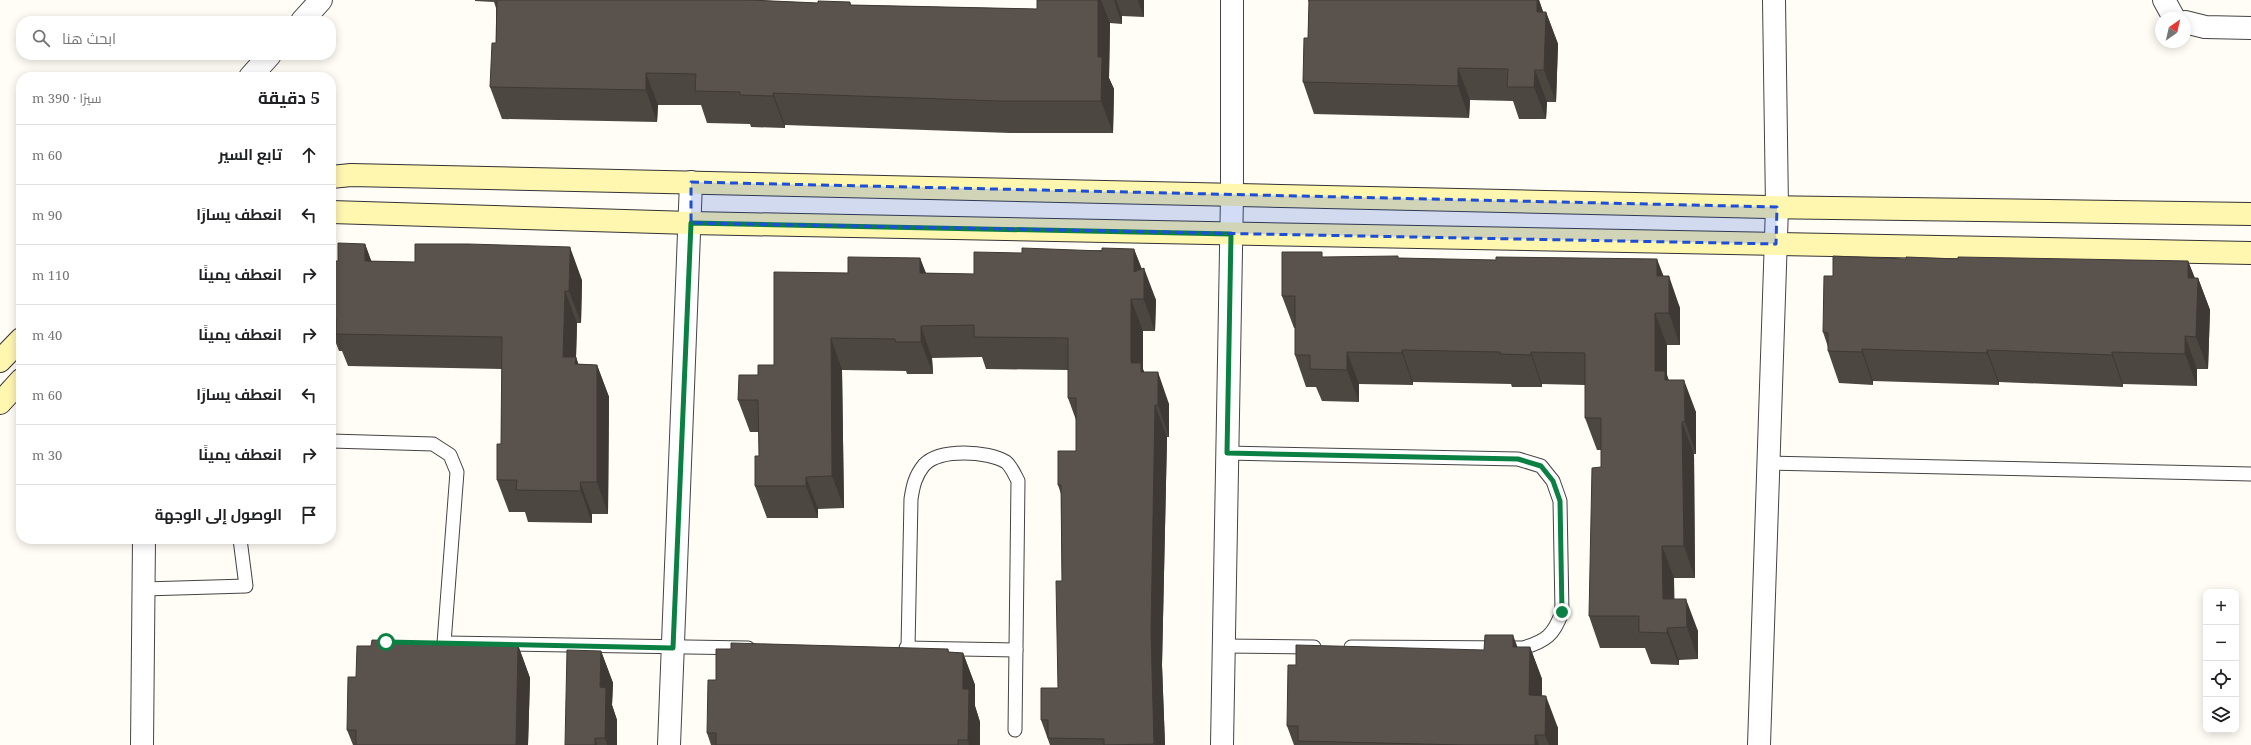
<!DOCTYPE html>
<html lang="ar">
<meta charset="utf-8">
<style>
body{margin:0;font-family:"Noto Serif",Cairo,serif;background:#f2f2f2;color:#202124;direction:rtl}
.controls{position:absolute;right:12px;bottom:12px;display:grid;overflow:hidden;border-radius:8px;box-shadow:0 2px 10px #0003}
.controls button{width:36px;height:36px;display:grid;place-items:center;padding:0;border:0;border-bottom:1px solid #e0e0e0;background:#fff;color:#202124;font:20px sans-serif}
.compass{position:absolute;left:2155px;top:12px;width:36px;height:36px;border-radius:50%;background:#fff;box-shadow:0 2px 10px #0003;rotate:34deg}
.stop{position:absolute;width:12px;height:12px;margin:-9px;border:3px solid #0b8043;border-radius:50%;background:#fff}
.stop.end{background:#0b8043;border-color:#fff;box-shadow:0 1px 4px #0008}
.list{margin:0;padding:0;list-style:none}
h2{display:flex;justify-content:space-between;align-items:center;height:52px;margin:0;padding:0 16px;font-size:17px}
h2 small{font-size:13px;font-weight:400;color:#757577}
.list li{display:grid;grid-template-columns:26px 1fr auto;gap:12px;align-items:center;box-sizing:border-box;height:60px;padding:0 16px;border-top:1px solid #e0e0e0}
.list b{display:block;font-size:15px;white-space:nowrap}
.list em{font-size:13px;font-style:normal;color:#757577}
.icon{flex:none;width:22px;height:22px;fill:none;stroke:currentColor;stroke-width:2;stroke-linecap:round;stroke-linejoin:round}
.map{position:relative;flex:none;width:2251px;height:745px;overflow:hidden;direction:ltr}
.search{position:absolute;background:#fff;box-shadow:0 2px 10px #0003;left:16px;top:16px;width:320px;height:44px;display:flex;align-items:center;gap:10px;box-sizing:border-box;padding:0 14px;border-radius:16px;color:#757577;font-size:15px}
.panel{position:absolute;background:#fff;box-shadow:0 2px 10px #0003;left:16px;top:72px;width:320px;height:472px;border-radius:16px;direction:rtl}
.map>svg:first-child{display:block}
</style>
<div class="map">
<svg width="2251" height="745" viewBox="0 0 2251 745">
<rect width="100%" height="100%" fill="#fffdf5"/>
<g fill="none" stroke-linecap="round" stroke-linejoin="round">
<g stroke="#444" stroke-width="15">
<g id="lane">
<path d="M 331,441 L 433,444 L 450,455 L 457,472 L 444,643"/>
<path d="M 1227,453 L 1518,459 L 1541,466 L 1553,481 L 1560,501 L 1562,612 C 1554,635 1546,641 1523,648 L 1351,647"/>
<path d="M 1768,463 L 2251,474"/>
<path d="M 144,589 L 246,586 L 240,539"/>
<path d="M 446,643 L 748,648"/>
<path d="M 1224,646 L 1314,647"/>
<path d="M 906,648 L 1016,650"/>
<path d="M 908,648 L 911,499 C 913,486 915,476 924,465 C 940,448 988,451 1006,462 C 1011,466 1015,475 1018,481 L 1015,730"/>
</g>
</g>
<g stroke="#444" stroke-width="24">
<g id="street">
<path d="M 2164,0 L 2174,18"/>
<path d="M 302,21 L 321,0"/>
<path d="M 2185,22 L 2205,27 L 2251,28"/>
<path d="M 250,77 L 270,55"/>
<path d="M 142,745 L 144,539"/>
<path d="M 669,745 L 691,182"/>
<path d="M 1222,745 L 1232,195 L 1232,0"/>
<path d="M 1759,745 L 1777,207 L 1774,0"/>
</g>
</g>
<g stroke="#333" stroke-width="24">
<g id="secondary">
<path d="M 331,177 L 351,175 L 1768,207 L 2251,214"/>
<path d="M 331,212 L 691,223 L 2251,253"/>
<path d="M 0,361 L 21,339"/>
<path d="M 0,403 L 21,380"/>
</g>
</g>
<use href="#lane" stroke="#fff" stroke-width="13"/>
<use href="#street" stroke="#fff" stroke-width="22"/>
<use href="#secondary" stroke="#fff6b0" stroke-width="22"/>
</g>
<g fill="#4d4742">
<path d="M 475,0 L 749,0 L 818,3 L 850,2 L 851,5 L 1037,9 L 1037,0 L 1144,0 L 1144,17 L 1122,16 L 1122,24 L 1110,23 L 1109,78 L 1114,89 L 1113,133 L 1010,133 L 785,125 L 785,128 L 751,127 L 750,124 L 707,123 L 701,105 L 658,105 L 657,122 L 502,119 L 490,87 L 496,43 L 496,8 L 494,2 L 475,1 Z"/>
<path d="M 1308,0 L 1539,0 L 1543,12 L 1546,12 L 1558,44 L 1556,102 L 1547,102 L 1546,119 L 1519,119 L 1513,101 L 1470,100 L 1469,118 L 1314,114 L 1303,82 L 1308,38 L 1309,3 Z"/>
<path d="M 365,244 L 371,261 L 582,280 L 581,323 L 577,323 L 576,357 L 578,364 L 597,365 L 609,397 L 608,514 L 592,514 L 592,523 L 528,522 L 525,512 L 509,512 L 497,480 L 501,444 L 502,369 L 348,366 L 342,351 L 339,351 L 331,330 L 331,261 L 338,261 Z"/>
<path d="M 1134,249 L 1142,269 L 1156,300 L 1155,331 L 1143,331 L 1143,369 L 1144,372 L 1169,404 L 1169,437 L 1167,437 L 1162,665 L 1165,745 L 1050,745 L 1041,720 L 1058,688 L 1062,581 L 1061,494 L 1058,485 L 1076,451 L 1076,420 L 1068,398 L 1068,370 L 986,369 L 982,357 L 932,358 L 933,374 L 907,374 L 906,371 L 842,370 L 844,508 L 818,509 L 818,518 L 767,518 L 755,486 L 759,456 L 759,432 L 750,432 L 738,400 L 758,375 L 774,365 L 848,273 L 920,258 L 926,273 L 974,274 L 1022,253 Z"/>
<path d="M 1324,257 L 1398,258 L 1664,276 L 1680,308 L 1680,345 L 1667,345 L 1667,375 L 1668,380 L 1696,412 L 1696,454 L 1694,454 L 1695,578 L 1674,578 L 1674,599 L 1698,631 L 1698,659 L 1679,660 L 1679,665 L 1651,664 L 1645,648 L 1600,648 L 1589,616 L 1601,467 L 1601,450 L 1597,450 L 1585,418 L 1585,385 L 1542,384 L 1542,387 L 1512,387 L 1511,384 L 1413,382 L 1413,385 L 1359,384 L 1359,402 L 1322,401 L 1316,387 L 1306,387 L 1295,355 L 1295,328 L 1294,328 L 1282,296 Z"/>
<path d="M 1958,259 L 2188,261 L 2195,278 L 2198,278 L 2210,310 L 2208,369 L 2197,369 L 2197,386 L 2123,384 L 2123,387 L 1999,382 L 1999,385 L 1873,381 L 1873,385 L 1839,383 L 1828,351 L 1828,347 L 1823,332 L 1833,276 Z"/>
<path d="M 518,645 L 530,678 L 528,745 L 353,745 L 347,730 L 356,677 Z"/>
<path d="M 1517,647 L 1530,647 L 1542,679 L 1542,696 L 1558,728 L 1558,745 L 1294,745 L 1287,726 L 1296,665 L 1484,650 Z"/>
<path d="M 948,649 L 949,652 L 963,653 L 975,685 L 975,706 L 980,722 L 980,745 L 711,745 L 707,733 Z"/>
<path d="M 601,651 L 613,683 L 612,705 L 617,720 L 617,745 L 565,745 Z"/>
</g>
<g fill="#3f3936">
<path d="M 1098,0 L 1101,0 L 1110,23 L 1109,78 L 1114,89 L 1113,133 L 1101,101 L 1098,57 Z"/>
<path d="M 1114,0 L 1116,0 L 1122,16 L 1122,24 Z"/>
<path d="M 1138,0 L 1144,0 L 1144,17 Z"/>
<path d="M 1537,0 L 1539,0 L 1546,20 L 1546,12 L 1558,44 L 1556,102 L 1544,70 L 1537,12 Z"/>
<path d="M 1458,68 L 1470,100 L 1469,118 L 1458,86 Z"/>
<path d="M 1535,70 L 1547,102 L 1546,119 L 1534,87 Z"/>
<path d="M 646,73 L 658,105 L 657,122 L 646,90 Z"/>
<path d="M 773,93 L 785,125 L 785,128 L 773,96 Z"/>
<path d="M 365,244 L 377,276 L 365,261 Z"/>
<path d="M 570,247 L 582,280 L 581,323 L 569,291 Z"/>
<path d="M 1134,249 L 1144,276 L 1144,268 L 1156,300 L 1155,331 L 1134,272 Z"/>
<path d="M 920,258 L 932,290 L 920,273 Z"/>
<path d="M 1657,259 L 1669,290 L 1669,276 L 1680,308 L 1680,345 L 1669,313 L 1657,276 Z"/>
<path d="M 2188,261 L 2198,287 L 2198,278 L 2210,310 L 2208,369 L 2196,337 L 2188,278 Z"/>
<path d="M 565,291 L 577,323 L 576,357 L 587,389 L 563,357 Z"/>
<path d="M 1131,299 L 1143,331 L 1143,369 L 1152,396 L 1131,363 Z"/>
<path d="M 1655,313 L 1667,345 L 1667,375 L 1677,403 L 1655,371 Z"/>
<path d="M 921,326 L 932,358 L 933,374 L 921,342 Z"/>
<path d="M 2185,336 L 2197,369 L 2197,386 L 2185,354 Z"/>
<path d="M 831,338 L 842,370 L 844,508 L 832,476 Z"/>
<path d="M 1862,349 L 1873,381 L 1873,385 L 1862,352 Z"/>
<path d="M 1402,350 L 1413,382 L 1413,385 L 1402,353 Z"/>
<path d="M 1987,350 L 1999,382 L 1999,385 L 1987,353 Z"/>
<path d="M 1347,352 L 1359,384 L 1359,402 L 1347,370 Z"/>
<path d="M 1531,352 L 1542,384 L 1542,387 L 1531,355 Z"/>
<path d="M 2112,352 L 2123,384 L 2123,387 L 2112,355 Z"/>
<path d="M 597,365 L 609,397 L 608,514 L 597,482 Z"/>
<path d="M 1158,372 L 1169,404 L 1169,437 L 1158,405 Z"/>
<path d="M 1684,380 L 1696,412 L 1696,454 L 1685,421 Z"/>
<path d="M 1155,405 L 1167,437 L 1162,665 L 1165,745 L 1155,745 L 1154,744 L 1151,633 Z"/>
<path d="M 1682,422 L 1694,454 L 1695,578 L 1684,546 Z"/>
<path d="M 806,477 L 818,509 L 818,518 L 806,486 Z"/>
<path d="M 580,482 L 592,514 L 592,523 L 581,491 Z"/>
<path d="M 1662,546 L 1674,578 L 1675,627 L 1663,599 Z"/>
<path d="M 1686,599 L 1698,631 L 1698,659 L 1687,627 Z"/>
<path d="M 1667,628 L 1679,660 L 1679,665 L 1667,633 Z"/>
<path d="M 1513,635 L 1525,667 L 1513,647 Z"/>
<path d="M 518,645 L 530,678 L 528,745 L 516,745 Z"/>
<path d="M 1530,647 L 1542,679 L 1541,727 L 1529,695 Z"/>
<path d="M 601,651 L 613,683 L 612,705 L 617,720 L 617,745 L 607,745 L 605,738 L 600,687 Z"/>
<path d="M 963,653 L 975,685 L 975,706 L 980,722 L 980,745 L 969,745 L 968,740 L 963,689 Z"/>
<path d="M 1546,696 L 1558,728 L 1558,745 L 1549,745 L 1545,735 Z"/>
<path d="M 1535,735 L 1539,745 L 1535,745 Z"/>
<path d="M 595,738 L 597,745 L 595,745 Z"/>
</g>
<g fill="#5a524d" stroke="#3f3936">
<path d="M 497,0 L 749,0 L 818,3 L 818,1 L 850,2 L 850,5 L 1037,9 L 1037,0 L 1098,0 L 1098,57 L 1102,57 L 1101,101 L 999,101 L 773,93 L 773,96 L 740,95 L 740,92 L 695,91 L 696,74 L 646,73 L 646,90 L 490,87 L 492,43 L 496,43 Z"/>
<path d="M 1309,0 L 1537,0 L 1537,12 L 1546,12 L 1544,70 L 1535,70 L 1534,87 L 1507,87 L 1508,69 L 1458,68 L 1458,86 L 1303,82 L 1304,38 L 1308,38 Z"/>
<path d="M 338,243 L 365,244 L 365,261 L 415,262 L 415,244 L 468,244 L 570,247 L 569,291 L 565,291 L 563,357 L 576,357 L 575,364 L 597,365 L 597,482 L 580,482 L 581,491 L 516,490 L 517,480 L 497,480 L 497,444 L 501,444 L 502,337 L 336,334 L 336,319 L 331,319 L 331,261 L 338,261 Z"/>
<path d="M 1022,248 L 1102,251 L 1102,248 L 1134,249 L 1134,272 L 1144,268 L 1144,299 L 1131,299 L 1131,363 L 1141,363 L 1141,372 L 1158,372 L 1158,405 L 1155,405 L 1151,633 L 1154,744 L 1104,745 L 1104,739 L 1048,738 L 1048,720 L 1041,720 L 1041,688 L 1058,688 L 1056,581 L 1062,581 L 1061,485 L 1058,485 L 1058,451 L 1076,451 L 1076,398 L 1068,398 L 1068,338 L 974,337 L 974,325 L 921,326 L 921,342 L 895,342 L 895,339 L 831,338 L 832,476 L 806,477 L 806,486 L 755,486 L 755,456 L 759,456 L 758,400 L 738,400 L 739,375 L 758,375 L 758,365 L 774,365 L 774,272 L 848,273 L 848,257 L 920,258 L 920,273 L 974,274 L 974,252 L 1022,253 Z"/>
<path d="M 1282,252 L 1322,252 L 1322,257 L 1398,256 L 1398,258 L 1496,260 L 1496,257 L 1657,259 L 1657,276 L 1669,276 L 1669,313 L 1655,313 L 1655,371 L 1665,371 L 1665,380 L 1684,380 L 1685,421 L 1682,422 L 1684,546 L 1662,546 L 1663,599 L 1686,599 L 1687,627 L 1667,628 L 1667,633 L 1639,632 L 1639,616 L 1589,616 L 1592,468 L 1601,467 L 1601,418 L 1585,418 L 1585,353 L 1531,352 L 1531,355 L 1500,354 L 1500,352 L 1402,350 L 1402,353 L 1347,352 L 1347,370 L 1310,369 L 1310,355 L 1295,355 L 1295,296 L 1282,296 Z"/>
<path d="M 1833,256 L 1906,259 L 1906,257 L 1958,259 L 1958,257 L 2188,261 L 2188,278 L 2198,278 L 2196,337 L 2185,336 L 2185,354 L 2112,352 L 2112,355 L 1987,350 L 1987,353 L 1862,349 L 1862,352 L 1828,351 L 1828,333 L 1823,332 L 1824,276 L 1833,276 Z"/>
<path d="M 1485,635 L 1513,635 L 1513,647 L 1530,647 L 1529,695 L 1546,696 L 1545,735 L 1535,735 L 1535,745 L 1463,745 L 1298,741 L 1298,726 L 1287,726 L 1288,665 L 1296,665 L 1296,645 L 1484,650 Z"/>
<path d="M 372,640 L 518,645 L 516,745 L 356,745 L 356,730 L 347,730 L 348,677 L 356,677 L 357,646 L 371,646 Z"/>
<path d="M 731,643 L 948,649 L 948,652 L 963,653 L 963,689 L 969,689 L 968,740 L 958,740 L 958,745 L 716,745 L 716,733 L 707,733 L 708,680 L 716,680 L 716,649 L 731,649 Z"/>
<path d="M 567,650 L 601,651 L 600,687 L 606,688 L 605,738 L 595,738 L 595,745 L 565,745 Z"/>
</g>
<g fill="none" stroke-linecap="round" stroke-linejoin="round">
<path stroke="#0b8043" stroke-width="5" d="M 386,642 L 673,648 L 691,223 L 1231,234 L 1227,453 L 1518,459 L 1541,466 L 1553,481 L 1560,501 L 1562,612"/>
</g>
<path fill="#1d4ed8" fill-opacity="0.2" stroke="#1d4ed8" stroke-width="3" stroke-dasharray="8 5" stroke-linejoin="round" d="M 691,182 L 1777,207 L 1776,244 L 691,223 Z"/>
</svg>
<div class="controls">
<button>+</button>
<button>−</button>
<button><svg class="icon" aria-label="locate" viewBox="0 0 24 24"><circle cx="12" cy="12" r="6"/><path d="M12 2v4M12 18v4M2 12h4M18 12h4"/></svg></button>
<button><svg class="icon" aria-label="layers" viewBox="0 0 24 24"><path d="M12 4l9 5-9 5-9-5zM3 14l9 5 9-5"/></svg></button>
</div>
<svg class="compass" viewBox="-18 -18 36 36"><path d="M0-13l5 13h-10z" fill="#e53935"/><path d="M0 13l5-13h-10z" fill="#757577"/></svg>
<div class="stop" style="left:386px;top:642px"></div>
<div class="stop end" style="left:1562px;top:612px"></div>
<div class="search"><svg class="icon" aria-label="search" viewBox="0 0 24 24"><circle cx="10" cy="10" r="6"/><path d="M15 15l6 6"/></svg>ابحث هنا</div>
<section class="panel">
<h2>5 دقيقة<small>سيرًا · 390 m</small></h2>
<ul class="list">
<li><svg class="icon" aria-label="ahead" viewBox="0 0 24 24"><path d="M12 20V5M6 11l6-6 6 6"/></svg><div><b>تابع السير</b></div><em>60 m</em></li>
<li><svg class="icon" aria-label="left" viewBox="0 0 24 24"><path d="M17 20v-9H6M10 6l-5 5 5 5"/></svg><div><b>انعطف يسارًا</b></div><em>90 m</em></li>
<li><svg class="icon" aria-label="right" viewBox="0 0 24 24"><path d="M7 20v-9h11M14 6l5 5-5 5"/></svg><div><b>انعطف يمينًا</b></div><em>110 m</em></li>
<li><svg class="icon" aria-label="right" viewBox="0 0 24 24"><path d="M7 20v-9h11M14 6l5 5-5 5"/></svg><div><b>انعطف يمينًا</b></div><em>40 m</em></li>
<li><svg class="icon" aria-label="left" viewBox="0 0 24 24"><path d="M17 20v-9H6M10 6l-5 5 5 5"/></svg><div><b>انعطف يسارًا</b></div><em>60 m</em></li>
<li><svg class="icon" aria-label="right" viewBox="0 0 24 24"><path d="M7 20v-9h11M14 6l5 5-5 5"/></svg><div><b>انعطف يمينًا</b></div><em>30 m</em></li>
<li><svg class="icon" aria-label="arrive" viewBox="0 0 24 24"><path d="M6 21V4h12l-3 4 3 4H6"/></svg><div><b>الوصول إلى الوجهة</b></div></li>
</ul>
</section>
</div>
